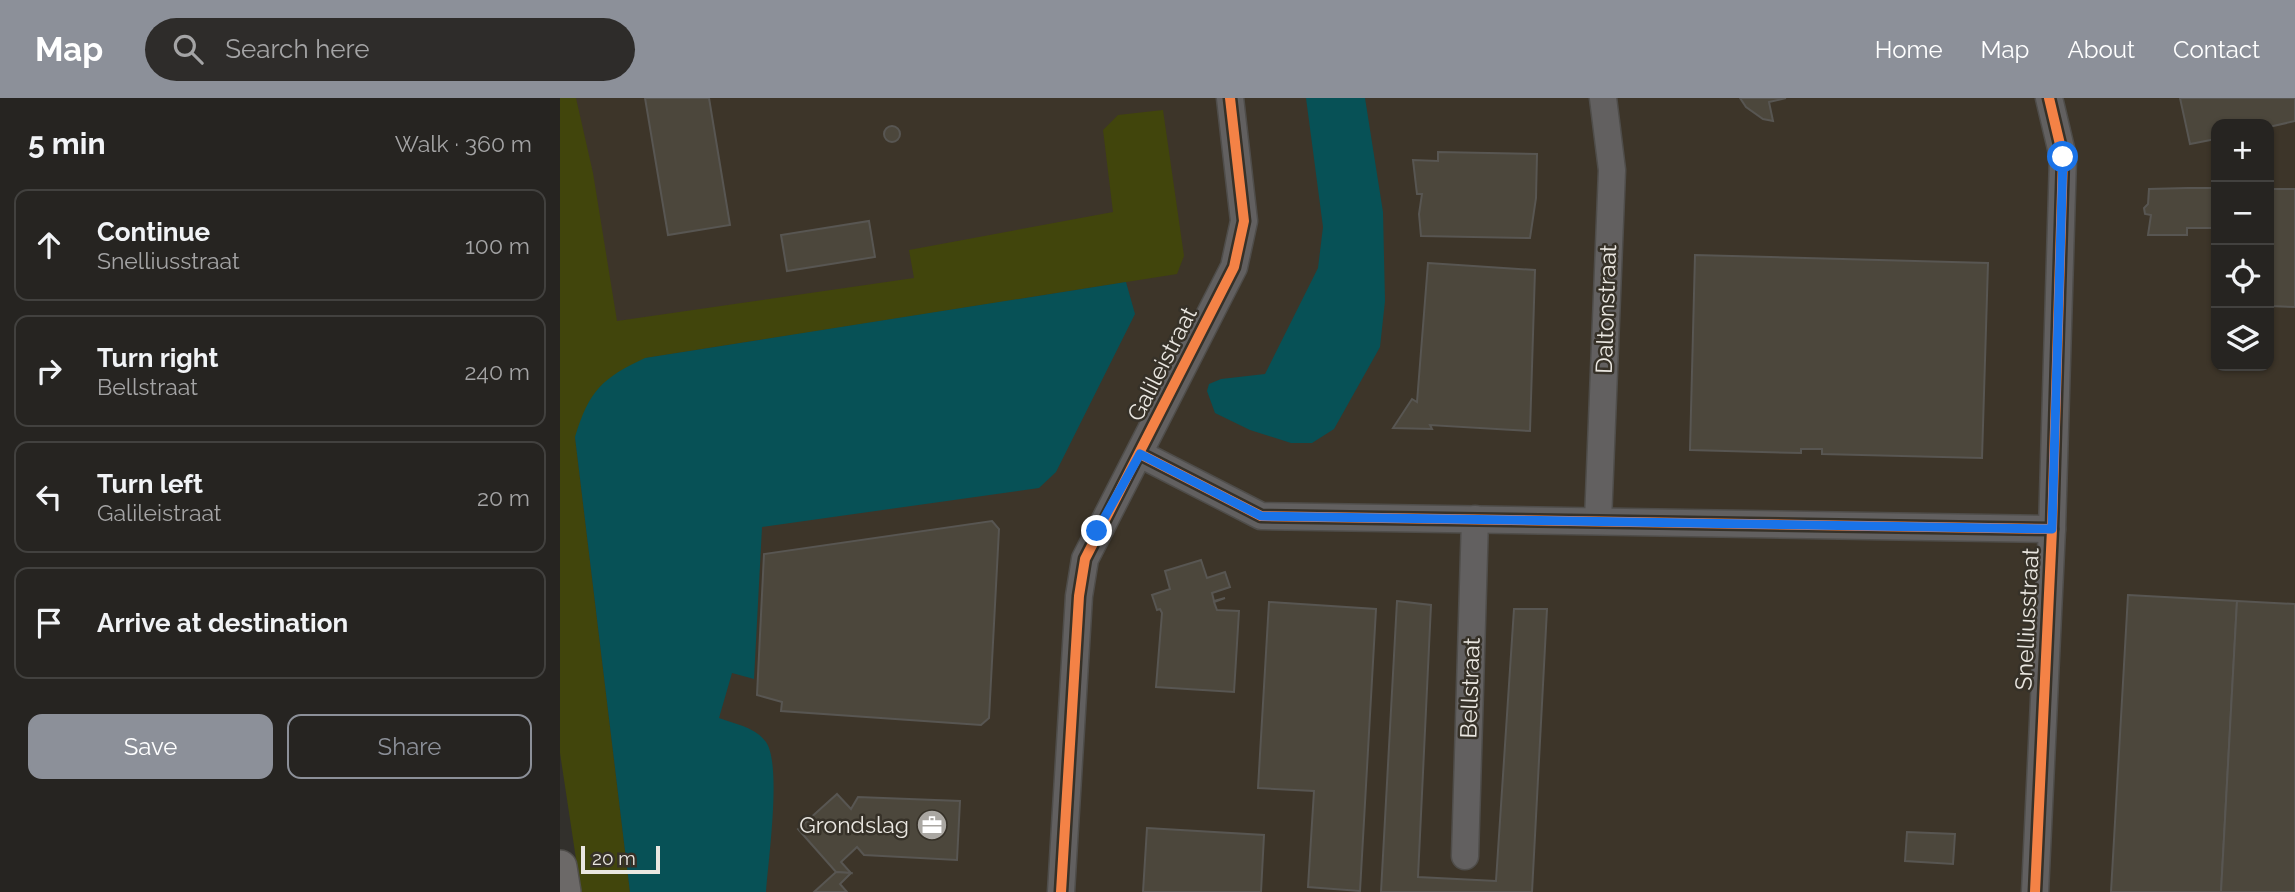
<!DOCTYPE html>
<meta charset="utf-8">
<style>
body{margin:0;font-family:Raleway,sans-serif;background:#2e2c2a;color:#f1f3f6}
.controls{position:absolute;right:21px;top:21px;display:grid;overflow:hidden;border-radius:14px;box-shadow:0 2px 5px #0004}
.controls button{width:63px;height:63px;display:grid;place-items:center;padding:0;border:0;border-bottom:2px solid #42413f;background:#262421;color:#f1f3f6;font:35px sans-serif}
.scale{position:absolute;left:21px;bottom:18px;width:79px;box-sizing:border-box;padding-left:7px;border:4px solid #eae7e1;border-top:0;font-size:19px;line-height:24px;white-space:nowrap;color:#eae7e1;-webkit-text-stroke:5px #363128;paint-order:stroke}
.stop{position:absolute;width:21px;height:21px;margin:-16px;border:5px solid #1a73e8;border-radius:50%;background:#fff}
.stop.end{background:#1a73e8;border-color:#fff;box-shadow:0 2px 7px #0008}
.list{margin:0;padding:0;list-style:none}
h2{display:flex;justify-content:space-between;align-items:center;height:91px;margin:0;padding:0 28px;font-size:30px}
h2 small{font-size:23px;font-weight:400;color:#a4a4a5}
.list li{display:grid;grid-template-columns:46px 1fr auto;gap:21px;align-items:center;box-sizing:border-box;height:112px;margin:0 14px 14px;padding:0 14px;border:2px solid #42413f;border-radius:14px}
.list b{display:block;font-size:26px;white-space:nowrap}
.list p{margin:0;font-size:23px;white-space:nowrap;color:#a4a4a5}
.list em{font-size:23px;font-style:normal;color:#a4a4a5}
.actions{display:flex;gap:14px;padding:21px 28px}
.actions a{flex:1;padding:16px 0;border:2px solid #8c9099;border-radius:14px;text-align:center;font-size:24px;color:#8c9099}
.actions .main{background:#8c9099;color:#fff}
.icon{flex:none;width:38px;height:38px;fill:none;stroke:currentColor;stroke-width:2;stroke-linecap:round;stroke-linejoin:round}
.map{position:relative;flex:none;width:1735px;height:794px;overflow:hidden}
header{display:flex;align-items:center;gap:42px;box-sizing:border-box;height:98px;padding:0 35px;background:#8c9099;color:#fff}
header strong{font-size:33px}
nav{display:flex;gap:38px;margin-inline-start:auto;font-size:24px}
.search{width:490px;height:63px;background:#2e2c2a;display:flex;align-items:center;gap:18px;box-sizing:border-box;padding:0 24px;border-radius:38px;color:#a4a4a5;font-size:26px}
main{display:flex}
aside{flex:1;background:#262421}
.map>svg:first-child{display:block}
</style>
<header>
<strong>Map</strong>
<div class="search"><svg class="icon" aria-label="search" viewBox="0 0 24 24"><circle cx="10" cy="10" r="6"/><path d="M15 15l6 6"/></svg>Search here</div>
<nav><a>Home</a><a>Map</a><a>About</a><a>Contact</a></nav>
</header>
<main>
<aside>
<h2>5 min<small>Walk · 360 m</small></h2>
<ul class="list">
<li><svg class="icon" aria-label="ahead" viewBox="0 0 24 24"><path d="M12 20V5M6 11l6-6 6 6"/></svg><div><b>Continue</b><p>Snelliusstraat</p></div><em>100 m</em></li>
<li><svg class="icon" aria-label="right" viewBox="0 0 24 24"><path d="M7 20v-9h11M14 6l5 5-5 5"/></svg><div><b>Turn right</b><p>Bellstraat</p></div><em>240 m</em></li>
<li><svg class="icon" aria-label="left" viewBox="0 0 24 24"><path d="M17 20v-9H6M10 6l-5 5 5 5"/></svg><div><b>Turn left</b><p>Galileistraat</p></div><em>20 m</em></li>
<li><svg class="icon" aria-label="arrive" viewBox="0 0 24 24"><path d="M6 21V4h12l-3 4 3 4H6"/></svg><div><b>Arrive at destination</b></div></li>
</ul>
<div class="actions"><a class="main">Save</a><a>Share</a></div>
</aside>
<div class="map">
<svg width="1735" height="794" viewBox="0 0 1735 794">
<rect width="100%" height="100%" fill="#32302c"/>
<path fill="#3d3529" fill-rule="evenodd" d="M 0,0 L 1735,0 L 1735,794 L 32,794 L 0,557 ZM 1656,26 L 1709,26 L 1709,268 L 1656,268 Z"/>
<path fill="#41450c" d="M 0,0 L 16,0 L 33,75 L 57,223 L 354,180 L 349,152 L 553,114 L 543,32 L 558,17 L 603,12 L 624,158 L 617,176 L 86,260 L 15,339 L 70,794 L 21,794 L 0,655 Z"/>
<g fill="#075156">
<path d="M 746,0 L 805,0 L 823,114 L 825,203 L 820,249 L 774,331 L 752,345 L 731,345 L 690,332 L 655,315 L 647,293 L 649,286 L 661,281 L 705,276 L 758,170 L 763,129 Z"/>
<path d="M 566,184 L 575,216 L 496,374 L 479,390 L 202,429 L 194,581 L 172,575 L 159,620 C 175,626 195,629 206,644 C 222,667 208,763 206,794 L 70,794 L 15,339 C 29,293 42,280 85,260 Z"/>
</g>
<g fill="#4c473c" stroke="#585652" stroke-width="2">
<path d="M 85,0 L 149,0 L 170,127 L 108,137 Z"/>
<path d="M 1180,0 L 1226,0 L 1209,4 L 1213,23 L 1203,21 L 1186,9 Z"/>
<path d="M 1620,0 L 1735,0 L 1735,23 L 1709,29 L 1709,26 L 1656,26 L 1656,41 L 1630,46 Z"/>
<circle cx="332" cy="36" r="8"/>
<path d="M 878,54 L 977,56 L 976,100 L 970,140 L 861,138 L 859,116 L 862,96 L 857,96 L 853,62 L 878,63 Z"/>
<path d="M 1627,90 L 1656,90 L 1656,130 L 1627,130 L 1627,137 L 1588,137 L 1591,117 L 1585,116 L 1584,110 L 1588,106 L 1589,91 Z"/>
<path d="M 1709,91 L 1735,91 L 1735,209 L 1709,208 Z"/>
<path d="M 309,123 L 315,159 L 227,173 L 221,137 Z"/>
<path d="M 1135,157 L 1428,165 L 1422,360 L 1262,356 L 1262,351 L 1241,351 L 1241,355 L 1130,352 Z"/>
<path d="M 868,165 L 975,172 L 970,333 L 870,327 L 872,331 L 833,330 L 852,301 L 857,304 Z"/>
<path d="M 432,423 L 439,431 L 429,620 L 421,627 L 221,613 L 222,604 L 197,597 L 204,456 Z"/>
<path d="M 641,462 L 647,480 L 665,474 L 670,489 L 652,495 L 654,503 L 665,500 L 654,504 L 657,512 L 679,513 L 674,594 L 596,589 L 602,515 L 600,511 L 597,512 L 592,497 L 610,491 L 605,473 Z"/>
<path d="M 1568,497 L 1677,503 L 1661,794 L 1551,794 Z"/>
<path d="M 837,503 L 871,507 L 858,779 L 936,783 L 954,511 L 987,511 L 972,794 L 821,794 Z"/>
<path d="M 1677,503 L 1735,506 L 1735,794 L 1661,794 Z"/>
<path d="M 709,504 L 816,511 L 800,793 L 748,789 L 754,693 L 698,690 Z"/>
<path d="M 277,696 L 291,711 L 298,699 L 400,703 L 397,762 L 304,757 L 297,749 L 281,764 L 291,775 L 276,774 L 238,731 Z"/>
<path d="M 587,730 L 704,737 L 701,794 L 583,794 Z"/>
<path d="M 1347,734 L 1395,736 L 1393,766 L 1345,763 Z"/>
<path d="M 276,774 L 291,775 L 280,786 L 287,794 L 254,794 Z"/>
</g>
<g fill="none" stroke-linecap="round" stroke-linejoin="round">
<g stroke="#4f4d4a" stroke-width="29">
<g id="minor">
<path d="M 580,356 L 701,418 L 1492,431"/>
<path d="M 1038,423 L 1052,72 L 1043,0"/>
<path d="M 905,758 L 915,421"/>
<path d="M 501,794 L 519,498 L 525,461 L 674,169 L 684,123 L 670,0"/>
<path d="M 1475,794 L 1492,431 L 1503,59 L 1489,0"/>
</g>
</g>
<g stroke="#4f4d4a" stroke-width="36">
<path id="major" d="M 0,769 L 4,794"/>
</g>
<use href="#minor" stroke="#626060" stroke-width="26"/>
<use href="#major" stroke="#6c6968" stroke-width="33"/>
<g stroke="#363128" stroke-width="15">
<g id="cycleway">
<path d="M 580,356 L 701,418 L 1492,431"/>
<path d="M 501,794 L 519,498 L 525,461 L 674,169 L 684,123 L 670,0"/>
<path d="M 1475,794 L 1492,431 L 1503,59 L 1489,0"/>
</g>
</g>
<use href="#cycleway" stroke="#f48246" stroke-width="10"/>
</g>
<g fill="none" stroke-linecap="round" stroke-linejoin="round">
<path stroke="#1a73e8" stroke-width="9" d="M 537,433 L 580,356 L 701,418 L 1492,431 L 1503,59"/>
</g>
<defs>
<g id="office-disc" transform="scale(1.575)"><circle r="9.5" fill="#aaa7a2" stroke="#363128"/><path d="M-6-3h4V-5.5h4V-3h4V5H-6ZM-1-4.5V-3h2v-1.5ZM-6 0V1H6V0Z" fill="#fff"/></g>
</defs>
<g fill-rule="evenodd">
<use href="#office-disc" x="372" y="727"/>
</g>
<g text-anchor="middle" stroke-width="5" stroke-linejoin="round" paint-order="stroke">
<g font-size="23" fill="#eae7e1" stroke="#363128">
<text transform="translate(1046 211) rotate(-88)" y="8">Daltonstraat</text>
<text transform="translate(602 266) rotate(-63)" y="8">Galileistraat</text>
<text transform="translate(1467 521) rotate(-87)" y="8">Snelliusstraat</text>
<text transform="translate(910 590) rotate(-88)" y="8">Bellstraat</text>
</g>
<g font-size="23" fill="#eae7e1" stroke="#363128" text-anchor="end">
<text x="349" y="735">Grondslag</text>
</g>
</g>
</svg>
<div class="controls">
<button>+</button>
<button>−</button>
<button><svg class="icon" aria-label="locate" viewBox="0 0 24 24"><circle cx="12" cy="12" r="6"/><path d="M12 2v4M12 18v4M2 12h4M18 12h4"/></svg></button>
<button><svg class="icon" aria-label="layers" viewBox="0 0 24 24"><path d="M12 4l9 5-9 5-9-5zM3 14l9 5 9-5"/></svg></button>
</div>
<div class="scale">20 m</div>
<div class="stop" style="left:1503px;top:59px"></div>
<div class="stop end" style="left:537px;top:433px"></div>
</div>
</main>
